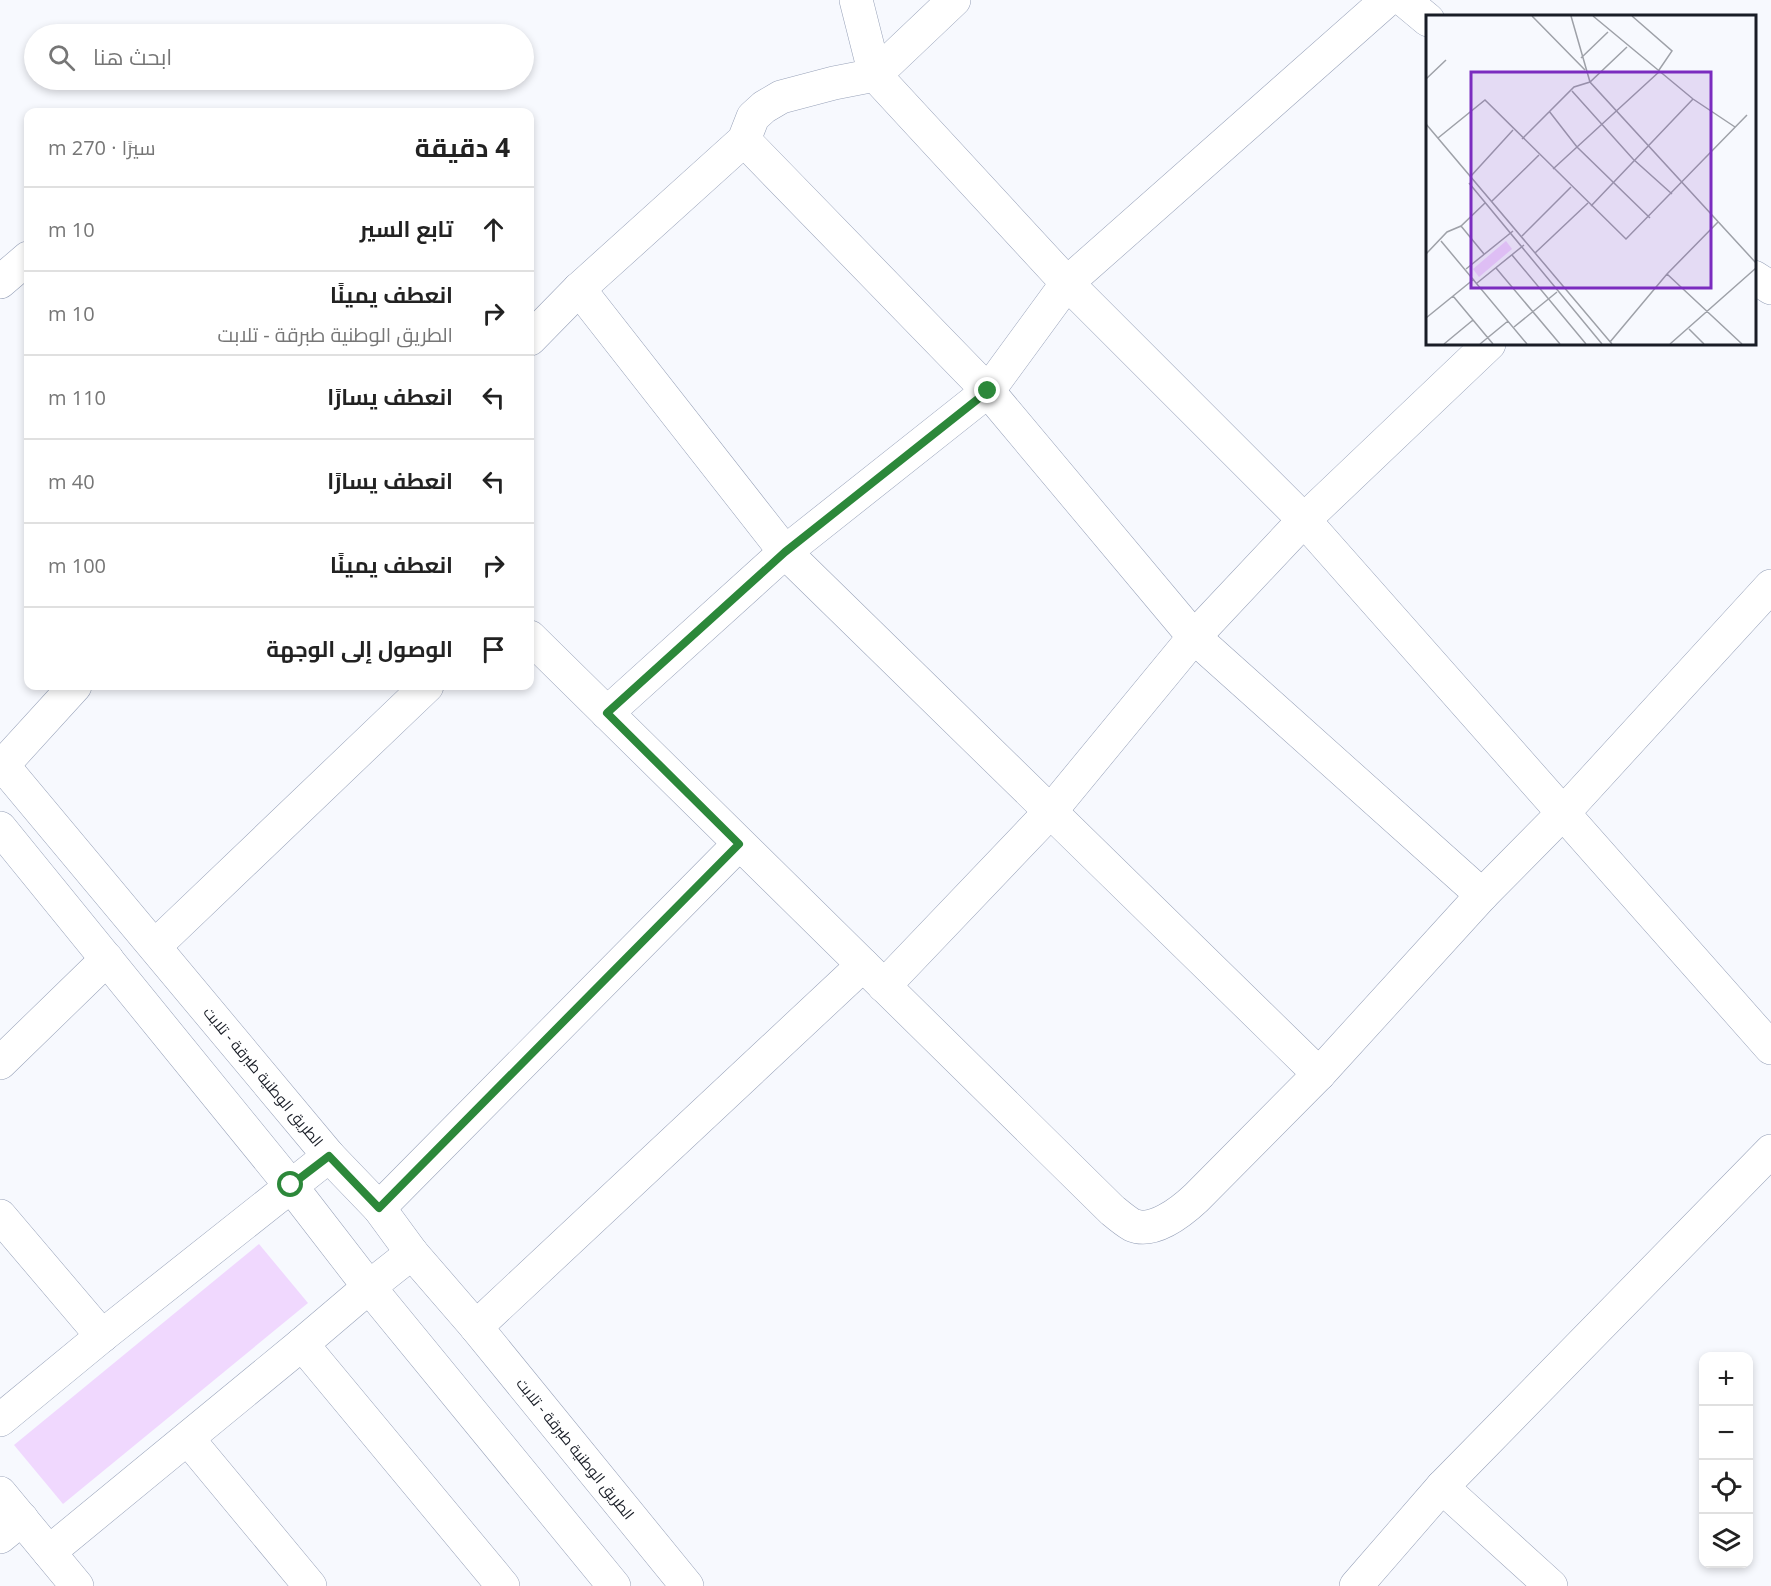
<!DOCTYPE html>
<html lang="ar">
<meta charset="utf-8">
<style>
body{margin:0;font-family:"Open Sans",Cairo,sans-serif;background:#f2f2f2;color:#222;direction:rtl}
.controls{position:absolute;right:18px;bottom:18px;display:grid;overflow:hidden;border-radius:12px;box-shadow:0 3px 9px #0003}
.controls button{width:54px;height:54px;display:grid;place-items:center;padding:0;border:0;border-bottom:2px solid #e0e0e0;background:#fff;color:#222;font:30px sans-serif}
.stop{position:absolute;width:18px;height:18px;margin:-14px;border:4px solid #2c883a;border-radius:50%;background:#fff}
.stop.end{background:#2c883a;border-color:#fff;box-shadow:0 2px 6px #0008}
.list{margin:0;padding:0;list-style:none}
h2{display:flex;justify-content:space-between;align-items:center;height:78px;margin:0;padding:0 24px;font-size:26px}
h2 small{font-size:20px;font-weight:400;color:#767676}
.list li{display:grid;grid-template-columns:39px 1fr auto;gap:18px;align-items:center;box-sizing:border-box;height:84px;padding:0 24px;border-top:2px solid #e0e0e0}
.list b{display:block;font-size:22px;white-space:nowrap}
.list p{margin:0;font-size:20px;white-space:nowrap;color:#767676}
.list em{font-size:20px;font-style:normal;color:#767676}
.icon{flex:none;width:33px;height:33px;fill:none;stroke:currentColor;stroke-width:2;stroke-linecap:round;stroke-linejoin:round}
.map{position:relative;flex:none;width:1771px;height:1586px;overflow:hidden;direction:ltr}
.search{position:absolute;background:#fff;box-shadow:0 3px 9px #0003;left:24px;top:24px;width:510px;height:66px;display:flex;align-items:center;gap:15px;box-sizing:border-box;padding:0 21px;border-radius:33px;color:#767676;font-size:22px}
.panel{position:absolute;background:#fff;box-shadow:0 3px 9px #0003;left:24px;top:108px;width:510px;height:582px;border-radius:12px;direction:rtl}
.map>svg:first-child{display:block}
</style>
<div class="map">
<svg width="1771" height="1586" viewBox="0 0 1771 1586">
<rect width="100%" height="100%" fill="#f7f9fe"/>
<path fill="#f0d8fe" d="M 259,1244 L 308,1303 L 63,1504 L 14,1445 Z"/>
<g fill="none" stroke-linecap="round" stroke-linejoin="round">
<g stroke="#98a2b9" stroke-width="34">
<g id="minor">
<path d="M 856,0 L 875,75 L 1067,283 L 1304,520 L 1771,1048"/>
<path d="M 1404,0 L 1428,20"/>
<path d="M 744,140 L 988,391 L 1194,637 L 1482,895"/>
<path d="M 1754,277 L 1771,288"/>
<path d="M 0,282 L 28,258"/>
<path d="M 579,289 L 785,552 L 1319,1074"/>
<path d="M 530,339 L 579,289 L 744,140 L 753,117 L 764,107 L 781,97 L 834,83 L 875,75 L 954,0"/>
<path d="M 530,637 L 1112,1210 C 1118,1215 1125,1221 1132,1225 C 1153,1234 1181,1212 1196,1198 L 1319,1074 L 1482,895 L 1564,812 L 1771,586"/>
<path d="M 607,713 L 785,552 L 988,391 L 1067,283 L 1387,0"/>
<path d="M 3,765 L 75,686"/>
<path d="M 155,946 L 427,686"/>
<path d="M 884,986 L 1050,812 L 1194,637 L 1304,520 L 1489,344"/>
<path d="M 0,1063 L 107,959"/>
<path d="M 379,1208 L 739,844"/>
<path d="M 0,1216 L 102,1336"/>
<path d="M 476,1327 L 863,965"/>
<path d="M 302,1344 L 503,1586"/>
<path d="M 0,1420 L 102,1336 L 329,1156"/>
<path d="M 188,1439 L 310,1586"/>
<path d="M 1442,1487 L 1551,1586"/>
<path d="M 0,1493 L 77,1586"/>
<path d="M 0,1537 L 22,1519"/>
<path d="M 49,1552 L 302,1344 L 369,1287 L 412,1253"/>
<path d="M 1356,1586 L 1442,1487 L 1771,1151"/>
</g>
</g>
<g stroke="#98a2b9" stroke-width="34">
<g id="major">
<path d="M 0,762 L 329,1156 L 379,1208 L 412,1253 L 476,1327 L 687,1586"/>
<path d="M 0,828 L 291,1186 L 369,1287 L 614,1586"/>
</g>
</g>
<use href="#minor" stroke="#fff" stroke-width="33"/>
<use href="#major" stroke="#fff" stroke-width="33"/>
</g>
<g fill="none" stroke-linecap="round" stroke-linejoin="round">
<path stroke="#2c883a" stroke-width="8" d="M 291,1185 L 329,1156 L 379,1208 L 739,844 L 607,713 L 785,552 L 988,391"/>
</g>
<g text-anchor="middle" stroke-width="5" stroke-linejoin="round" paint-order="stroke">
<g font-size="15" fill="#191d26" stroke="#fff">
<text transform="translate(263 1077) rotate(50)" y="5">الطريق الوطنية طبرقة - تلابت</text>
<text transform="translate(575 1449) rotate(51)" y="5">الطريق الوطنية طبرقة - تلابت</text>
</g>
</g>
<g transform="translate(1426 15)">
<rect width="330" height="330" fill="#f7f9fe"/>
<path d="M 80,226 L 86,234 L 53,262 L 47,254 Z" fill="#f0d8fe"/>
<path fill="none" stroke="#9ea1a8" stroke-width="1.5" d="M 106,1 L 159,55M 145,1 L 164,67 L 330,248M 167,1 L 267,84 L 309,112M 206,1 L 246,36 L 233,55M 155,43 L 182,17M 0,64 L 20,45M 146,76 L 207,144 L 246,179M 123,96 L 151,132 L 224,203M 0,109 L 186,329M 12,123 L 59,85 L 200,224 L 321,100M 96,124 L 148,72 L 164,67 L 201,32M 127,154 L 234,56M 45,161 L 87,115M 43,168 L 176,329M 66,186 L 113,140M 165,191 L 267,84M 35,211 L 58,239M 96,221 L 145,172M 15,226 L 101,329M 109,238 L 162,188M 0,239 L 21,217 L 35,211 L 59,188M 86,240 L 160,329M 70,253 L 134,329M 40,254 L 87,216M 241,259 L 316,329M 51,268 L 98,230M 27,281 L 67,329M 0,303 L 48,264M 88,312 L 131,277M 263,314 L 278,329M 184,327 L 241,259 L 292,207M 18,329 L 47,305M 54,329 L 82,306M 244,329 L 330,253"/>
<path fill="#7b2cbf" fill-opacity="0.15" stroke="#7b2cbf" stroke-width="3" d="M 45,57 L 285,57 L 285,273 L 45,273 Z"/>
<rect width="330" height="330" fill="none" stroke="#191d26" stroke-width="3"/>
</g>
</svg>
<div class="controls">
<button>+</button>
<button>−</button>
<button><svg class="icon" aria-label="locate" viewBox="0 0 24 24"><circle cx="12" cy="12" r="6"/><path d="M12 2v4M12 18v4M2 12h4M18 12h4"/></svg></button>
<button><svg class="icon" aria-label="layers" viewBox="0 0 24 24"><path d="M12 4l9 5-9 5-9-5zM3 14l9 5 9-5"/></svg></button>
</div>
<div class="stop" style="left:291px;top:1185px"></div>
<div class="stop end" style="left:988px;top:391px"></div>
<div class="search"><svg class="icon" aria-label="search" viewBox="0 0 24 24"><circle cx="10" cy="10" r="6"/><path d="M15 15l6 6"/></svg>ابحث هنا</div>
<section class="panel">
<h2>4 دقيقة<small>سيرًا · 270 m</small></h2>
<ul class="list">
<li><svg class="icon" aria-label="ahead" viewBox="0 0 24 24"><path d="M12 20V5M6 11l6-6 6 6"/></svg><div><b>تابع السير</b></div><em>10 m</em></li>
<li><svg class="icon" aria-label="right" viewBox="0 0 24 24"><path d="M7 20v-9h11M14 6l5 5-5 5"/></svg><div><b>انعطف يمينًا</b><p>الطريق الوطنية طبرقة - تلابت</p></div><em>10 m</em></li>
<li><svg class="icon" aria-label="left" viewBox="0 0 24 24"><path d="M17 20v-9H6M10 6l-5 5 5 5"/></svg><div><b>انعطف يسارًا</b></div><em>110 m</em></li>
<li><svg class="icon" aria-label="left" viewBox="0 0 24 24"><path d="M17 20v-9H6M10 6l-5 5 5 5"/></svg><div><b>انعطف يسارًا</b></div><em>40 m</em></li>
<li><svg class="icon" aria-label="right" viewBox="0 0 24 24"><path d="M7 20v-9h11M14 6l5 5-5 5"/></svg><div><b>انعطف يمينًا</b></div><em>100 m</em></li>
<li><svg class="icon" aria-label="arrive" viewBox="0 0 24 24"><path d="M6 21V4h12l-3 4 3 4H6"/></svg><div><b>الوصول إلى الوجهة</b></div></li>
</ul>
</section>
</div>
